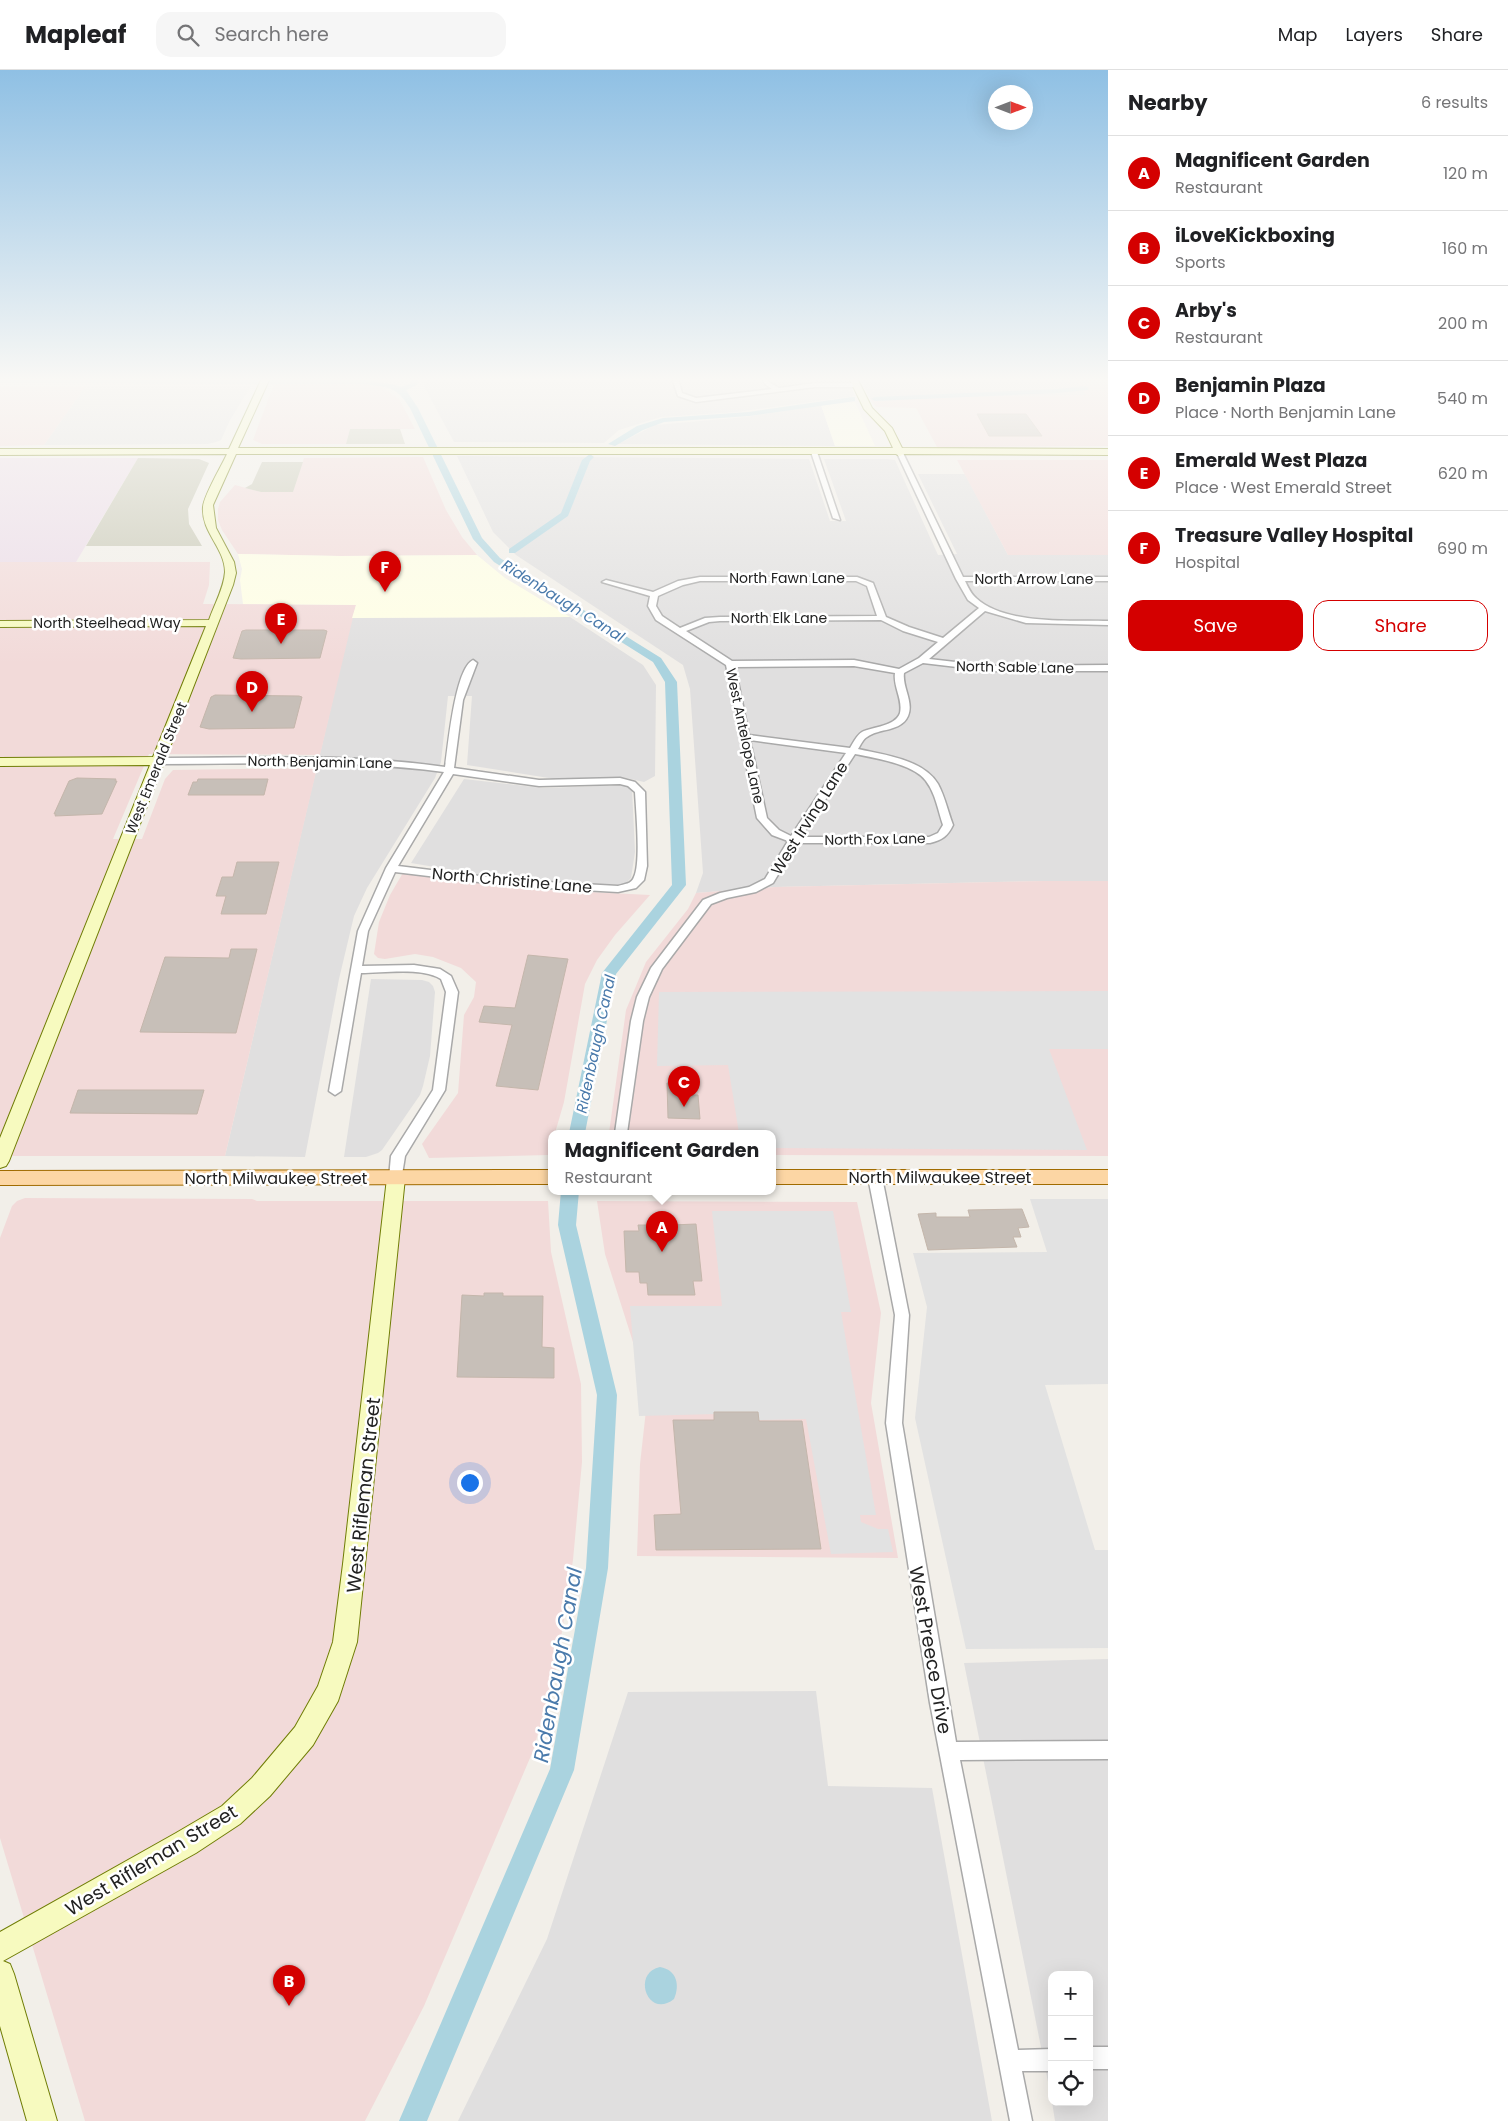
<!DOCTYPE html>
<meta charset="utf-8">
<style>
body{margin:0;font-family:Poppins,sans-serif;background:#f6f6f6;color:#202124}
.controls{position:absolute;right:15px;bottom:15px;display:grid;overflow:hidden;border-radius:10px;box-shadow:0 5px 20px #0002}
.controls button{width:45px;height:45px;display:grid;place-items:center;padding:0;border:0;border-bottom:1px solid #e0e0e0;background:#fff;color:#202124;font:25px sans-serif}
.compass{position:absolute;left:988px;top:15px;width:45px;height:45px;border-radius:50%;background:#fff;box-shadow:0 5px 20px #0002;rotate:90deg}
.you{position:absolute;left:469px;top:1412px;width:18px;height:18px;margin:-12px;border:4px solid #fff;border-radius:50%;background:#1a73e8;box-shadow:0 0 0 8px #1a73e833}
.badge{display:grid;place-items:center;width:32px;height:32px;border-radius:50%;background:#d40000;color:#fff;font-size:16px;font-weight:700}
.pin{position:absolute;translate:-50% -41px;filter:drop-shadow(0 1px 2px #0008)}
.pin::after{content:'';position:absolute;top:26px;width:18px;height:15px;background:inherit;clip-path:polygon(0 0,100% 0,50% 100%)}
.popup{position:absolute;left:548px;top:1060px;width:228px;height:65px;box-sizing:border-box;display:grid;place-content:center;border-radius:10px;background:#fff;filter:drop-shadow(0 1px 4px #0005);font-size:16px;white-space:nowrap;color:#757577}
.popup b{font-size:19px;color:#202124}
.popup::after{content:'';position:absolute;left:50%;top:100%;margin-left:-10px;border:10px solid transparent;border-top-color:#fff}
.list{margin:0;padding:0;list-style:none}
h2{display:flex;justify-content:space-between;align-items:center;height:65px;margin:0;padding:0 20px;font-size:21px}
h2 small{font-size:16px;font-weight:400;color:#757577}
.list li{display:grid;grid-template-columns:32px 1fr auto;gap:15px;align-items:center;box-sizing:border-box;height:75px;padding:0 20px;border-top:1px solid #e0e0e0}
.list b{display:block;font-size:19px;white-space:nowrap}
.list p{margin:0;font-size:16px;white-space:nowrap;color:#757577}
.list em{font-size:16px;font-style:normal;color:#757577}
.actions{display:flex;gap:10px;padding:15px 20px}
.actions a{flex:1;padding:11px 0;border:1px solid #d40000;border-radius:15px;text-align:center;font-size:18px;color:#d40000}
.actions .main{background:#d40000;color:#fff}
.icon{flex:none;width:28px;height:28px;fill:none;stroke:currentColor;stroke-width:2;stroke-linecap:round;stroke-linejoin:round}
.map{position:relative;flex:none;width:1108px;height:2051px;overflow:hidden}
header{display:flex;align-items:center;gap:30px;box-sizing:border-box;height:70px;padding:0 25px;background:#fff;border-bottom:1px solid #e0e0e0}
header strong{font-size:24px}
nav{display:flex;gap:28px;margin-inline-start:auto;font-size:18px}
.search{width:350px;height:45px;background:#f6f6f6;display:flex;align-items:center;gap:12px;box-sizing:border-box;padding:0 18px;border-radius:15px;color:#757577;font-size:19px}
main{display:flex}
aside{flex:1;background:#fff}
.map>svg:first-child{display:block}
</style>
<header>
<strong>Mapleaf</strong>
<div class="search"><svg class="icon" aria-label="search" viewBox="0 0 24 24"><circle cx="10" cy="10" r="6"/><path d="M15 15l6 6"/></svg>Search here</div>
<nav><a>Map</a><a>Layers</a><a>Share</a></nav>
</header>
<main>
<div class="map">
<svg width="1108" height="2051" viewBox="0 0 1108 2051">
<rect width="100%" height="100%" fill="#f2efe9"/>
<g fill="#e0dfdf">
<path d="M 422,308 L 847,308 L 855,326 L 736,342 L 661,347 L 619,360 L 604,373 L 454,372 L 425,318 Z"/>
<path d="M 861,308 L 1074,308 L 1087,325 L 870,329 Z"/>
<path d="M 251,316 L 230,350 L 221,370 L 216,372 L 208,374 L 44,375 L 85,317 Z"/>
<path d="M 821,335 L 835,376 L 618,374 L 655,355 L 746,347 Z"/>
<path d="M 457,386 L 809,389 L 830,451 L 846,451 L 824,389 L 887,389 L 895,390 L 938,485 L 957,484 L 918,404 L 965,404 L 1008,485 L 1108,485 L 1108,811 L 1044,811 L 775,817 L 696,823 L 703,803 L 690,619 L 683,595 L 516,485 L 493,462 Z"/>
<path d="M 570,547 L 643,595 L 656,615 L 655,706 L 644,712 L 622,707 L 555,709 L 467,695 L 472,626 L 448,626 L 441,692 L 435,708 L 367,818 L 354,846 L 339,909 L 305,1087 L 225,1086 L 352,548 Z"/>
<path d="M 464,709 L 543,718 L 627,715 L 632,719 L 635,782 L 631,808 L 626,813 L 620,815 L 506,809 L 411,793 Z"/>
<path d="M 371,909 L 422,910 L 429,912 L 433,916 L 435,922 L 430,986 L 423,1016 L 420,1025 L 382,1080 L 378,1083 L 366,1087 L 344,1087 Z"/>
<path d="M 1108,1589 L 1108,2051 L 1055,2051 L 1052,2032 L 1089,2032 L 1089,1905 L 1052,1905 L 1052,2032 L 964,1593 Z"/>
<path d="M 816,1621 L 828,1716 L 932,1718 L 992,2051 L 458,2051 L 547,1869 L 628,1622 Z"/>
</g>
<g fill="#f2dad9">
<path d="M 1074,308 L 1108,308 L 1108,376 L 937,377 L 916,338 L 876,337 L 870,329 L 1086,325 Z"/>
<path d="M 274,314 L 363,314 L 382,317 L 399,329 L 415,359 L 350,359 L 346,374 L 262,374 L 253,370 Z"/>
<path d="M 0,317 L 85,317 L 44,375 L 0,376 Z"/>
<path d="M 423,387 L 446,440 L 462,467 L 477,485 L 340,486 L 238,484 L 222,460 L 218,450 L 218,439 L 220,432 L 235,415 L 261,422 L 293,421 L 304,388 Z"/>
<path d="M 957,390 L 1108,390 L 1108,485 L 1008,485 Z"/>
<path d="M 0,492 L 210,492 L 209,515 L 203,534 L 356,535 L 320,685 L 149,684 L 113,769 L 142,769 L 165,709 L 173,700 L 317,698 L 225,1086 L 0,1086 Z"/>
<path d="M 404,801 L 509,818 L 650,825 L 615,865 L 597,890 L 585,914 L 564,1032 L 555,1063 L 552,1063 L 552,1073 L 548,1085 L 429,1088 L 422,1074 L 458,1023 L 464,945 L 474,927 L 476,912 L 461,898 L 433,887 L 415,884 L 385,889 L 378,888 L 374,884 L 379,852 L 390,825 Z"/>
<path d="M 1044,811 L 1108,811 L 1108,1086 L 772,1085 L 772,1063 L 609,1063 L 626,940 L 646,892 L 688,839 L 696,823 L 775,817 Z"/>
<path d="M 25,1128 L 252,1129 L 257,1131 L 548,1131 L 551,1182 L 581,1314 L 582,1392 L 573,1490 L 556,1600 L 533,1681 L 424,1936 L 365,2051 L 85,2051 L 0,1768 L 0,1168 L 12,1136 L 17,1131 Z"/>
<path d="M 597,1131 L 857,1132 L 881,1243 L 871,1333 L 898,1488 L 637,1486 L 640,1394 L 646,1340 L 640,1294 L 605,1184 Z"/>
</g>
<path fill="#ebdbe8" d="M 0,388 L 138,388 L 76,492 L 0,492 Z"/>
<g fill="#ffffe5">
<path d="M 855,332 L 875,376 L 835,376 L 821,335 Z"/>
<path d="M 238,484 L 340,486 L 477,485 L 505,508 L 570,547 L 352,548 L 356,535 L 243,534 L 240,510 L 242,499 Z"/>
</g>
<g fill="#c7c7b4">
<path d="M 350,359 L 400,359 L 405,374 L 346,374 Z"/>
<path d="M 138,388 L 199,389 L 209,393 L 188,439 L 189,454 L 202,476 L 86,476 Z"/>
<path d="M 262,392 L 303,392 L 293,422 L 261,422 L 245,418 L 252,414 Z"/>
</g>
<g fill="#e2e2e2">
<path d="M 1108,921 L 1108,979 L 1049,979 L 1087,1080 L 772,1078 L 772,1063 L 739,1063 L 728,995 L 657,996 L 659,922 Z"/>
<path d="M 1030,1129 L 1108,1129 L 1108,1314 L 1045,1315 L 1095,1480 L 1108,1480 L 1108,1578 L 966,1579 L 915,1348 L 927,1237 L 913,1183 L 1047,1182 Z"/>
<path d="M 712,1141 L 833,1141 L 851,1242 L 841,1242 L 876,1445 L 860,1445 L 861,1452 L 878,1459 L 888,1459 L 893,1482 L 831,1484 L 806,1349 L 758,1350 L 756,1343 L 639,1346 L 630,1236 L 722,1236 Z"/>
</g>
<path fill="#aad3df" d="M 660,1897 C 677,1900 680,1915 674,1929 C 648,1950 631,1903 660,1897 Z"/>
<g fill="none" stroke-linecap="round" stroke-linejoin="round">
<g fill="#aad3df" fill-rule="evenodd">
<path d="M 411,308 L 419,308 L 417,315 L 406,320 L 418,338 L 482,468 L 500,488 L 661,588 L 677,612 L 686,815 L 616,904 L 585,1063 L 569,1063 L 602,903 L 672,815 L 665,612 L 653,592 L 494,492 L 473,469 L 410,338 C 396,316 390,318 365,314 L 0,313 L 0,309 L 365,310 L 392,314 L 401,317 L 410,314 Z"/>
<path d="M 1085,316 L 1089,318 L 1088,320 L 1058,323 L 875,331 L 871,329 L 875,327 L 1058,319 Z"/>
<path d="M 852,327 L 855,327 L 855,331 L 749,346 L 664,352 L 643,360 L 615,376 L 608,374 L 637,356 L 663,348 L 749,342 Z"/>
<path d="M 590,384 L 594,387 L 590,391 L 568,446 L 515,483 L 509,483 L 509,479 L 561,443 L 582,390 Z"/>
<path d="M 561,1121 L 579,1121 L 576,1155 L 617,1325 L 608,1498 L 574,1700 L 427,2051 L 399,2051 L 550,1699 L 586,1498 L 597,1325 L 558,1155 Z"/>
</g>
</g>
<g fill="#c7bfb8" stroke="#c4b6ab">
<path d="M 977,344 L 1026,344 L 1042,366 L 989,366 Z"/>
<path d="M 246,560 L 324,560 L 327,561 L 320,588 L 241,589 L 233,588 L 242,561 Z"/>
<path d="M 215,625 L 299,626 L 302,627 L 294,658 L 209,659 L 200,657 L 211,627 Z"/>
<path d="M 77,708 L 116,709 L 115,711 L 117,711 L 102,744 L 55,746 L 56,744 L 54,744 L 69,711 Z"/>
<path d="M 198,709 L 268,709 L 264,725 L 188,725 L 193,712 L 197,712 Z"/>
<path d="M 237,792 L 279,792 L 266,844 L 221,844 L 226,826 L 216,826 L 222,807 L 233,807 Z"/>
<path d="M 231,879 L 257,879 L 236,963 L 140,962 L 165,887 L 229,888 Z"/>
<path d="M 528,885 L 568,889 L 538,1020 L 496,1016 L 512,955 L 479,952 L 484,936 L 515,938 Z"/>
<path d="M 667,1013 L 690,1013 L 691,1025 L 698,1025 L 700,1049 L 668,1048 Z"/>
<path d="M 78,1020 L 204,1020 L 197,1044 L 70,1043 Z"/>
<path d="M 1022,1139 L 1029,1157 L 1018,1158 L 1021,1167 L 1013,1167 L 1017,1177 L 928,1180 L 918,1144 L 936,1143 L 936,1147 L 970,1147 L 968,1140 Z"/>
<path d="M 659,1150 L 672,1150 L 672,1155 L 696,1154 L 702,1211 L 693,1211 L 695,1225 L 648,1225 L 647,1213 L 640,1213 L 639,1202 L 626,1202 L 624,1161 L 639,1161 L 638,1155 L 660,1155 Z"/>
<path d="M 484,1223 L 503,1223 L 503,1226 L 543,1226 L 542,1277 L 554,1278 L 554,1308 L 457,1307 L 462,1225 L 484,1226 Z"/>
<path d="M 714,1342 L 758,1342 L 759,1351 L 802,1351 L 821,1479 L 656,1480 L 654,1445 L 681,1444 L 673,1350 L 714,1350 Z"/>
</g>
<g fill="none" stroke-linecap="round" stroke-linejoin="round">
<g stroke="#a9a9a9" stroke-width="3">
<g id="street">
<path d="M 672,308 L 678,308 L 682,323 L 696,328 L 772,319 L 765,314 L 761,308 L 767,308 L 769,312 L 779,318 L 815,313 L 856,313 L 859,315 L 856,317 L 815,317 L 696,332 L 678,326 Z"/>
<path d="M 814,380 L 817,382 L 840,450 L 833,448 L 811,382 Z"/>
<path d="M 900,381 L 903,383 L 963,507 L 1108,507 L 1108,511 L 965,511 C 968,517 971,524 976,528 C 1005,555 1070,550 1108,551 L 1108,555 L 1026,553 L 985,541 L 929,589 L 991,596 L 1108,595 L 1108,601 L 991,601 L 923,593 L 904,603 C 902,617 914,632 908,646 C 901,662 879,658 867,667 C 863,669 860,676 858,679 C 884,685 923,689 938,714 C 945,727 948,742 953,755 C 948,766 942,770 930,773 L 797,773 L 773,813 L 756,822 L 727,828 L 711,834 L 662,899 L 649,927 L 643,951 L 627,1063 L 615,1063 L 631,951 L 637,927 L 651,898 L 703,830 L 720,823 L 749,817 L 765,809 L 788,771 L 772,765 L 757,748 L 726,595 L 656,550 L 648,536 L 650,526 L 602,512 L 606,510 L 653,522 L 678,511 L 700,507 L 857,507 L 873,513 L 886,547 L 909,557 L 943,568 L 979,538 L 968,530 L 956,509 L 897,383 ZM 700,511 L 856,511 L 867,516 L 877,546 L 720,547 L 705,548 L 680,558 L 662,546 L 656,536 L 658,526 L 683,515 ZM 881,550 L 903,561 L 938,572 L 919,588 L 899,599 L 854,590 L 732,591 L 686,561 L 709,552 L 720,551 ZM 854,596 L 895,603 C 893,617 903,629 900,643 C 896,656 872,657 862,662 C 857,665 853,673 850,678 L 749,665 L 735,597 ZM 750,670 L 846,683 L 791,766 L 779,760 L 767,748 ZM 855,684 C 875,688 914,694 926,711 C 936,724 938,741 943,755 L 938,763 L 929,767 L 801,767 Z"/>
<path d="M 473,590 L 477,593 L 463,630 L 454,698 L 539,710 L 620,708 L 635,712 L 645,722 L 647,796 L 644,810 L 636,818 L 618,822 L 512,816 L 395,802 L 368,861 L 362,896 L 414,895 L 440,899 L 451,906 L 458,922 L 445,1020 L 405,1086 L 401,1111 L 391,1111 L 389,1108 L 391,1086 L 433,1020 L 446,922 L 441,909 C 422,897 383,903 361,903 L 341,1021 L 335,1025 L 329,1021 L 358,861 L 386,798 L 444,702 C 350,689 254,694 159,694 L 154,691 L 159,688 C 254,688 350,683 445,697 C 448,677 455,598 473,590 ZM 453,704 L 539,716 L 620,714 L 628,716 L 635,722 C 636,741 641,792 634,807 C 632,814 624,814 618,816 L 512,810 L 398,796 Z"/>
<path d="M 875,1102 L 880,1104 L 882,1107 L 909,1245 L 902,1353 L 956,1672 L 1108,1671 L 1108,1689 L 960,1690 L 1018,1980 L 1052,1979 L 1052,2001 L 1022,2001 L 1032,2051 L 1010,2051 L 930,1633 L 886,1353 L 895,1245 L 868,1107 L 870,1104 Z"/>
<rect x="1089" y="1977" width="19" height="22"/>
</g>
</g>
<g stroke="#707d05" stroke-width="2">
<g id="secondary">
<path d="M 262,308 L 270,308 L 238,378 L 893,378 L 885,361 L 864,339 L 849,308 L 857,308 L 872,338 L 892,358 L 902,378 L 1108,379 L 1108,385 L 904,384 L 900,386 L 896,384 L 236,384 L 213,435 L 216,458 L 234,492 L 236,503 L 233,515 L 9,1091 L 6,1096 L 0,1098 L 0,1068 L 150,695 L 0,696 L 0,688 L 153,687 L 206,556 L 0,557 L 0,551 L 209,550 C 214,535 224,518 225,502 C 225,478 201,462 203,437 C 204,425 221,397 227,384 L 0,385 L 0,379 L 229,379 Z"/>
<path d="M 396,1101 L 403,1103 L 405,1108 L 357,1572 L 338,1631 L 313,1675 L 270,1726 L 240,1754 L 196,1783 L 3,1891 L 10,1894 L 14,1904 L 57,2051 L 27,2051 L 0,1956 L 0,1862 L 176,1763 L 222,1736 L 252,1708 L 295,1657 L 318,1616 L 333,1572 L 343,1494 L 387,1108 L 389,1103 Z"/>
</g>
</g>
<g stroke="#a06b00" stroke-width="2">
<g id="primary">
<path d="M 552,1100 L 552,1114 L 0,1115 L 0,1101 Z"/>
<rect x="772" y="1100" width="336" height="14"/>
</g>
</g>
<use href="#street" fill="#fff" fill-rule="evenodd"/>
<use href="#secondary" fill="#f7fabf" fill-rule="evenodd"/>
<use href="#primary" fill="#fcd6a4" fill-rule="evenodd"/>
</g>
<linearGradient id="sky" x2="0" y2="1"><stop stop-color="#8fc0e4"/><stop offset="0.52" stop-color="#f9f8f5"/><stop offset="1" stop-color="#f9f8f5" stop-opacity="0"/></linearGradient>
<rect width="1108" height="595" fill="url(#sky)"/>
<g text-anchor="middle" stroke-width="5" stroke-linejoin="round" paint-order="stroke">
<g font-size="14" fill="#222" stroke="#fff">
<text x="787" y="513">North Fawn Lane</text>
<text x="1034" y="514">North Arrow Lane</text>
<text x="779" y="553">North Elk Lane</text>
<text x="107" y="558">North Steelhead Way</text>
<text transform="translate(1015 597) rotate(1)" y="5">North Sable Lane</text>
<text transform="translate(745 666) rotate(78)" y="5">West Antelope Lane</text>
<text transform="translate(320 692) rotate(1)" y="5">North Benjamin Lane</text>
<text transform="translate(156 698) rotate(-68)" y="5">West Emerald Street</text>
<text transform="translate(875 769) rotate(-1)" y="5">North Fox Lane</text>
</g>
<g font-size="15" font-style="italic" fill="#4a7aab" stroke="#fff">
<text transform="translate(563 531) rotate(32)" y="5">Ridenbaugh Canal</text>
<text transform="translate(596 974) rotate(-78)" y="5">Ridenbaugh Canal</text>
</g>
<g font-size="16" fill="#222" stroke="#fff">
<text transform="translate(809 748) rotate(-58)" y="6">West Irving Lane</text>
<text transform="translate(512 810) rotate(5)" y="6">North Christine Lane</text>
<text x="940" y="1113">North Milwaukee Street</text>
<text x="276" y="1114">North Milwaukee Street</text>
</g>
<g font-size="19" fill="#222" stroke="#fff">
<text transform="translate(363 1425) rotate(-84)" y="7">West Rifleman Street</text>
<text transform="translate(931 1580) rotate(80)" y="7">West Preece Drive</text>
<text transform="translate(151 1790) rotate(-31)" y="7">West Rifleman Street</text>
</g>
<g font-size="21" font-style="italic" fill="#4a7aab" stroke="#fff">
<text transform="translate(558 1595) rotate(-80)" y="7">Ridenbaugh Canal</text>
</g>
</g>
</svg>
<div class="controls">
<button>+</button>
<button>−</button>
<button><svg class="icon" aria-label="locate" viewBox="0 0 24 24"><circle cx="12" cy="12" r="6"/><path d="M12 2v4M12 18v4M2 12h4M18 12h4"/></svg></button>
</div>
<svg class="compass" viewBox="-18 -18 36 36"><path d="M0-13l5 13h-10z" fill="#e53935"/><path d="M0 13l5-13h-10z" fill="#757577"/></svg>
<div class="you"></div>
<div class="pin badge" style="left:662px;top:1182px">A</div>
<div class="popup"><b>Magnificent Garden</b>Restaurant</div>
<div class="pin badge" style="left:289px;top:1936px">B</div>
<div class="pin badge" style="left:684px;top:1037px">C</div>
<div class="pin badge" style="left:252px;top:642px">D</div>
<div class="pin badge" style="left:281px;top:574px">E</div>
<div class="pin badge" style="left:385px;top:522px">F</div>
</div>
<aside>
<h2>Nearby<small>6 results</small></h2>
<ul class="list">
<li><span class="badge">A</span><div><b>Magnificent Garden</b><p>Restaurant</p></div><em>120 m</em></li>
<li><span class="badge">B</span><div><b>iLoveKickboxing</b><p>Sports</p></div><em>160 m</em></li>
<li><span class="badge">C</span><div><b>Arby's</b><p>Restaurant</p></div><em>200 m</em></li>
<li><span class="badge">D</span><div><b>Benjamin Plaza</b><p>Place · North Benjamin Lane</p></div><em>540 m</em></li>
<li><span class="badge">E</span><div><b>Emerald West Plaza</b><p>Place · West Emerald Street</p></div><em>620 m</em></li>
<li><span class="badge">F</span><div><b>Treasure Valley Hospital</b><p>Hospital</p></div><em>690 m</em></li>
</ul>
<div class="actions"><a class="main">Save</a><a>Share</a></div>
</aside>
</main>
